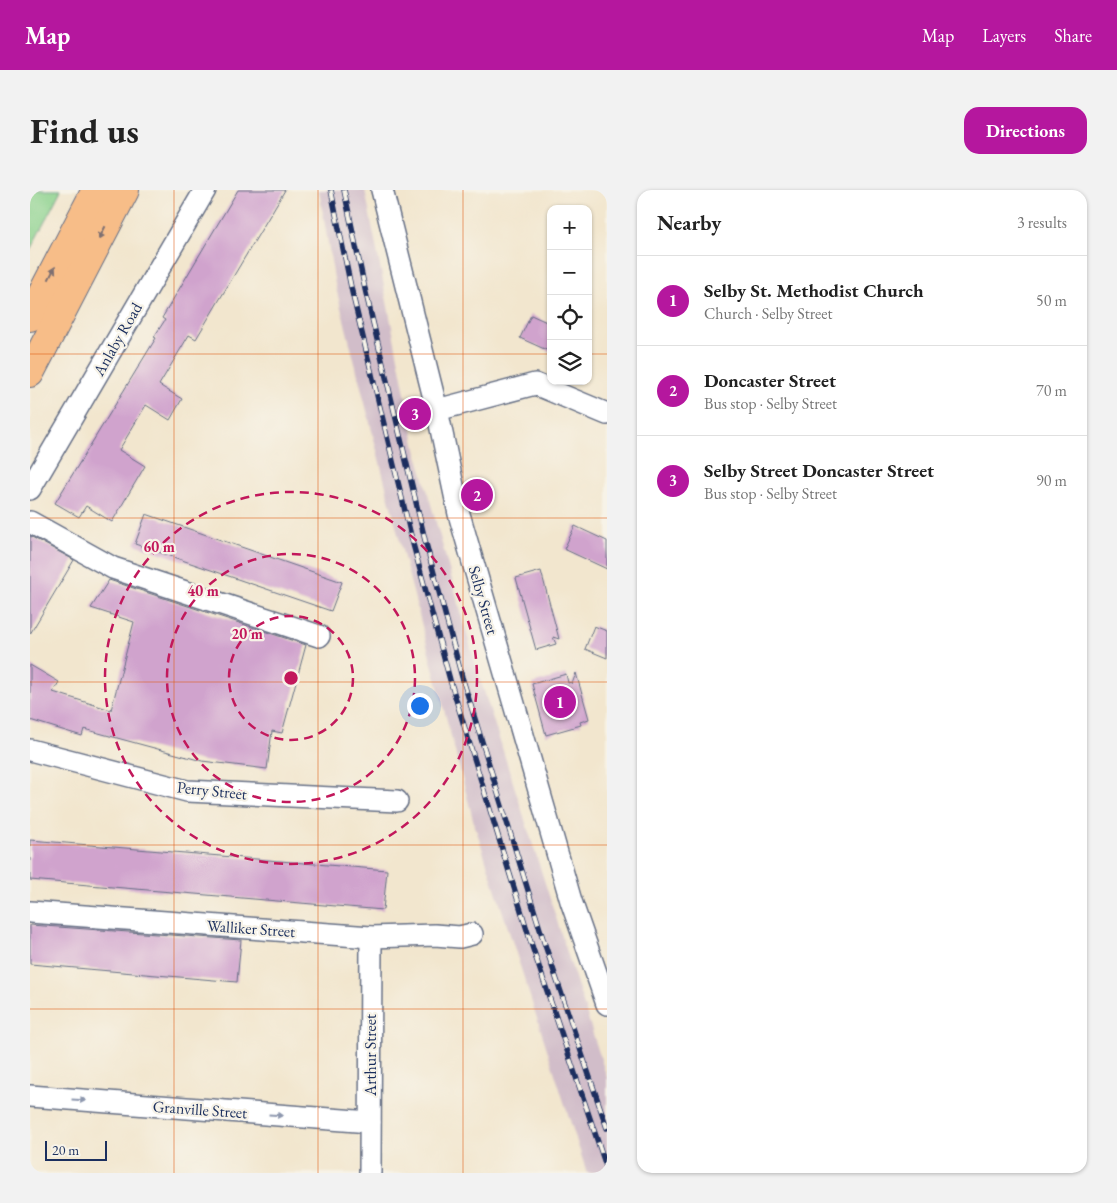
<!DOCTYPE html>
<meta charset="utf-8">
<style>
body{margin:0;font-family:"EB Garamond",serif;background:#f2f2f2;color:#222}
.controls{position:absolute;right:15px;top:15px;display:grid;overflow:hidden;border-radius:10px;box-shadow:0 1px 4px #0004}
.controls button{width:45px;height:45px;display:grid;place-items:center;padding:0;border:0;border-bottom:1px solid #e0e0e0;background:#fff;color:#222;font:25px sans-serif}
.scale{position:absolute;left:15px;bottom:12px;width:62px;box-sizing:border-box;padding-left:5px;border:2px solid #1b2f5e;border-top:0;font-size:14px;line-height:18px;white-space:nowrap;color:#1b2f5e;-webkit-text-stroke:4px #f7f3e8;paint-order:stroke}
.you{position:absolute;left:389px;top:515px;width:18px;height:18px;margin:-12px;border:4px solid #fff;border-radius:50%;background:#1a73e8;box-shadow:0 0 0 8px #1a73e833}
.badge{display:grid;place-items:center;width:32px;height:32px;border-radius:50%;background:#b5179e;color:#fff;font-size:16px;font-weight:700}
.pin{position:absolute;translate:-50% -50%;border:2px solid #fff;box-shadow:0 1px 5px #0006}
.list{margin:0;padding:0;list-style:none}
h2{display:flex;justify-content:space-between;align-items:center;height:65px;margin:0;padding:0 20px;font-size:21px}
h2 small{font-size:16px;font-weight:400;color:#767676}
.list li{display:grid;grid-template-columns:32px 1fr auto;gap:15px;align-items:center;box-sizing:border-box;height:90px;padding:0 20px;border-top:1px solid #e0e0e0}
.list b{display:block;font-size:19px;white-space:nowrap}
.list p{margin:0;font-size:16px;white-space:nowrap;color:#767676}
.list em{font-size:16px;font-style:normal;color:#767676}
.icon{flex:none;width:28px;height:28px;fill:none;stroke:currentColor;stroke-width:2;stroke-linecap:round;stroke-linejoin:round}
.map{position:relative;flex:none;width:577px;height:983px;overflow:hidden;border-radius:15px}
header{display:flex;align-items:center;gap:30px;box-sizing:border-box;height:70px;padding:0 25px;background:#b5179e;color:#fff}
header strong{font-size:24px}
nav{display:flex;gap:28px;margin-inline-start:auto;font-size:18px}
.intro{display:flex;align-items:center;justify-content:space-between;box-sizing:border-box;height:120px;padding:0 30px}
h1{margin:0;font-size:35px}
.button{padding:12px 22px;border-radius:15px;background:#b5179e;color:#fff;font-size:18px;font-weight:700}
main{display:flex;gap:30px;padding:0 30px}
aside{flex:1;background:#fff;border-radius:15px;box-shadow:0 1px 4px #0004}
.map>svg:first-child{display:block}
</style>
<header>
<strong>Map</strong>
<nav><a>Map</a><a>Layers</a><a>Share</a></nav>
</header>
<div class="intro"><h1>Find us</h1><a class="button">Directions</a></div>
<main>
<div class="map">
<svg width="577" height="983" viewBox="0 0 577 983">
<rect width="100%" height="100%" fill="#f7f3e8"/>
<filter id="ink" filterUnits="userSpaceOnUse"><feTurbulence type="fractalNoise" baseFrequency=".02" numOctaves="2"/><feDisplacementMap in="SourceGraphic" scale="10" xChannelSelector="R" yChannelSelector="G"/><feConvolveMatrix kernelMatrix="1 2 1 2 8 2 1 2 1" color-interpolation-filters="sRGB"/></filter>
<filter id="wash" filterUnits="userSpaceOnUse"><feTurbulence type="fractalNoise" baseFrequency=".0096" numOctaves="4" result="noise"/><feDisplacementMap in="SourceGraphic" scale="20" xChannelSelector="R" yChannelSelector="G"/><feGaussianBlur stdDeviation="1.12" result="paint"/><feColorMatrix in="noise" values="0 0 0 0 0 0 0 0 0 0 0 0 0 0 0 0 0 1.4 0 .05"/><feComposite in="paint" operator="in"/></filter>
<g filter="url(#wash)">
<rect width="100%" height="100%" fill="#f2e6ce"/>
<path fill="#d1bdc9" d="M 289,0 L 335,0 L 387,264 L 446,476 L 577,888 L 577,983 L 557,983 L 444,633 L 373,364 L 305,94 Z"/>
<path fill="#8bd28d" stroke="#538076" d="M 0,0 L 31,0 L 0,60 Z"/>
<g id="blocks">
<g fill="#d0a3cd">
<path d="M 208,0 L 255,0 L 166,149 L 159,145 L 129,195 L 152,209 L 140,230 L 116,215 L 89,260 L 115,276 L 82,332 L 56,316 L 49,327 L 25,313 L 126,148 L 124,147 L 135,130 L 132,128 Z"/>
<path d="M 501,125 L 521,134 L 521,162 L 490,148 Z"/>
<path d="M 116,324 L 312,392 L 301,421 L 105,354 Z"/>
<path d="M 545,336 L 577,351 L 577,379 L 534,359 Z"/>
<path d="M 0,346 L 44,370 L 0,444 Z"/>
<path d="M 511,381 L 529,449 L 523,447 L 526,454 L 506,460 L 486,388 Z"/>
<path d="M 79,390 L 276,455 L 252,543 L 242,541 L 237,579 L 172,571 L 54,539 L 52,546 L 0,530 L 0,475 L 29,492 L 23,502 L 81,520 L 104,432 L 61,418 Z"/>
<path d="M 564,436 L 577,441 L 577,468 L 555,459 Z"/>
<path d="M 546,483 L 559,529 L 550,532 L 551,535 L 516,545 L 502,494 L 536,484 L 538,493 L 541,492 L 542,494 Z"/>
<path d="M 0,650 L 357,680 L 353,720 L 0,690 Z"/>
<path d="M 0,735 L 211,750 L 207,792 L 0,774 Z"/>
</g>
</g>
</g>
<g filter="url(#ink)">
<use href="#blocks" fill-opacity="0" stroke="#666f85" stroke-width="1"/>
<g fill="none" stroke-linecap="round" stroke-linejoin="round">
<g stroke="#666f85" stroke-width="24">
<g id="minor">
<path d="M 352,0 L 407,220 L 429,324 L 541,711 L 577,814"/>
<path d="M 407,220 L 505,194 L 577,224"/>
<path d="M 0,299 L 175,0"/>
<path d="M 0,332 L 83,378 L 289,446"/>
<path d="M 0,560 L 157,601 L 367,611"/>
<path d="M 0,722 L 341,747 L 405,745 L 430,747 L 442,744"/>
<path d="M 0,906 L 340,932"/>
<path d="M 340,983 L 341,747"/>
</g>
</g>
<g stroke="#666f85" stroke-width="30">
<g id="major">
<path d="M 0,127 L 66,0"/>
<path d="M 0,183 L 95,0"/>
</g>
</g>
<use href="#minor" stroke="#fff" stroke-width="21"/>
<use href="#major" stroke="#f7bd88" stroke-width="28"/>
<g stroke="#1b2f5e" stroke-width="5.5">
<g id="rail">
<path d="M 301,0 L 322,102 L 383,354 L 420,490 L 502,756 L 577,979"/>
<path d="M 314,0 L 335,99 L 395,350 L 432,487 L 514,752 L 577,938"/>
</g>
</g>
<use href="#rail" stroke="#f7f3e8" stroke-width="4" stroke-dasharray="11" stroke-linecap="butt"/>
</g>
<defs><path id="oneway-solid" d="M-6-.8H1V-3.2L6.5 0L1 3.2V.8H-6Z" transform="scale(1.25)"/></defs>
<g fill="#7e6f71">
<use href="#oneway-solid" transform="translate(72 43) rotate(117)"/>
<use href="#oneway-solid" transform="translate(22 83) rotate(-63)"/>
</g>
<g fill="#8d97ae">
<use href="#oneway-solid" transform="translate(49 910) rotate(4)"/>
<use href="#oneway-solid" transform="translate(246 925) rotate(4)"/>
</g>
</g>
<path fill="none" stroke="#de5710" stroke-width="1" stroke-opacity="0.55" d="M 144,0 L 144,983M 288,0 L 288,983M 433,0 L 433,983M 0,164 L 521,164M 558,164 L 577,164M 0,328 L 577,328M 0,492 L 577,492M 0,655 L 577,655M 0,819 L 577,819"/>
<g fill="none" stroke="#c2185b" stroke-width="2.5" stroke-dasharray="9 6">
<circle cx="261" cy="488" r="62"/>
<circle cx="261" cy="488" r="124"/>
<circle cx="261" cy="488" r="186"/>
</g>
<g text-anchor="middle" stroke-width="4.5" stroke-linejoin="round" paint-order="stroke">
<g font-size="16" fill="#1b2f5e" stroke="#f7f3e8">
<text transform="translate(87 149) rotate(-60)" y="6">Anlaby Road</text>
<text transform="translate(454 410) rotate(74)" y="6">Selby Street</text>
<text transform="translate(182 600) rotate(6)" y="6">Perry Street</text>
<text transform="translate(221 738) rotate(4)" y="6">Walliker Street</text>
<text transform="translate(340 865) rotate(-90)" y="6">Arthur Street</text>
<text transform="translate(170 919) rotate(4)" y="6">Granville Street</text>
</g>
</g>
<circle cx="261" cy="488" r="8" fill="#c2185b" stroke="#f7f3e8" stroke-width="2.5"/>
<g font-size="15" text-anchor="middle" font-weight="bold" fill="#c2185b" stroke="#f7f3e8" stroke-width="4.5" stroke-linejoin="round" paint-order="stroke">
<text x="129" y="362">60 m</text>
<text x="173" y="406">40 m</text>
<text x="217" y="449">20 m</text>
</g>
</svg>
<div class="controls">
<button>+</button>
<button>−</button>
<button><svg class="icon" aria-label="locate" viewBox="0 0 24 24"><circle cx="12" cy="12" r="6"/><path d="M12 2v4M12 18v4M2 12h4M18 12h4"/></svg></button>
<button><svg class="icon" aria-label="layers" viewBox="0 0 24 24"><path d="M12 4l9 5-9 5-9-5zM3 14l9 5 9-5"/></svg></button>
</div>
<div class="scale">20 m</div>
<div class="you"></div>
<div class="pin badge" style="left:530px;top:512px">1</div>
<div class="pin badge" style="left:447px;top:305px">2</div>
<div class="pin badge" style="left:385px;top:224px">3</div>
</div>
<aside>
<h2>Nearby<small>3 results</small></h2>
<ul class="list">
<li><span class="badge">1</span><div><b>Selby St. Methodist Church</b><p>Church · Selby Street</p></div><em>50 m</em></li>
<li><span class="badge">2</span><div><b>Doncaster Street</b><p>Bus stop · Selby Street</p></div><em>70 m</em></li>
<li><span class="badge">3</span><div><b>Selby Street Doncaster Street</b><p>Bus stop · Selby Street</p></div><em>90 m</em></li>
</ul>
</aside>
</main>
